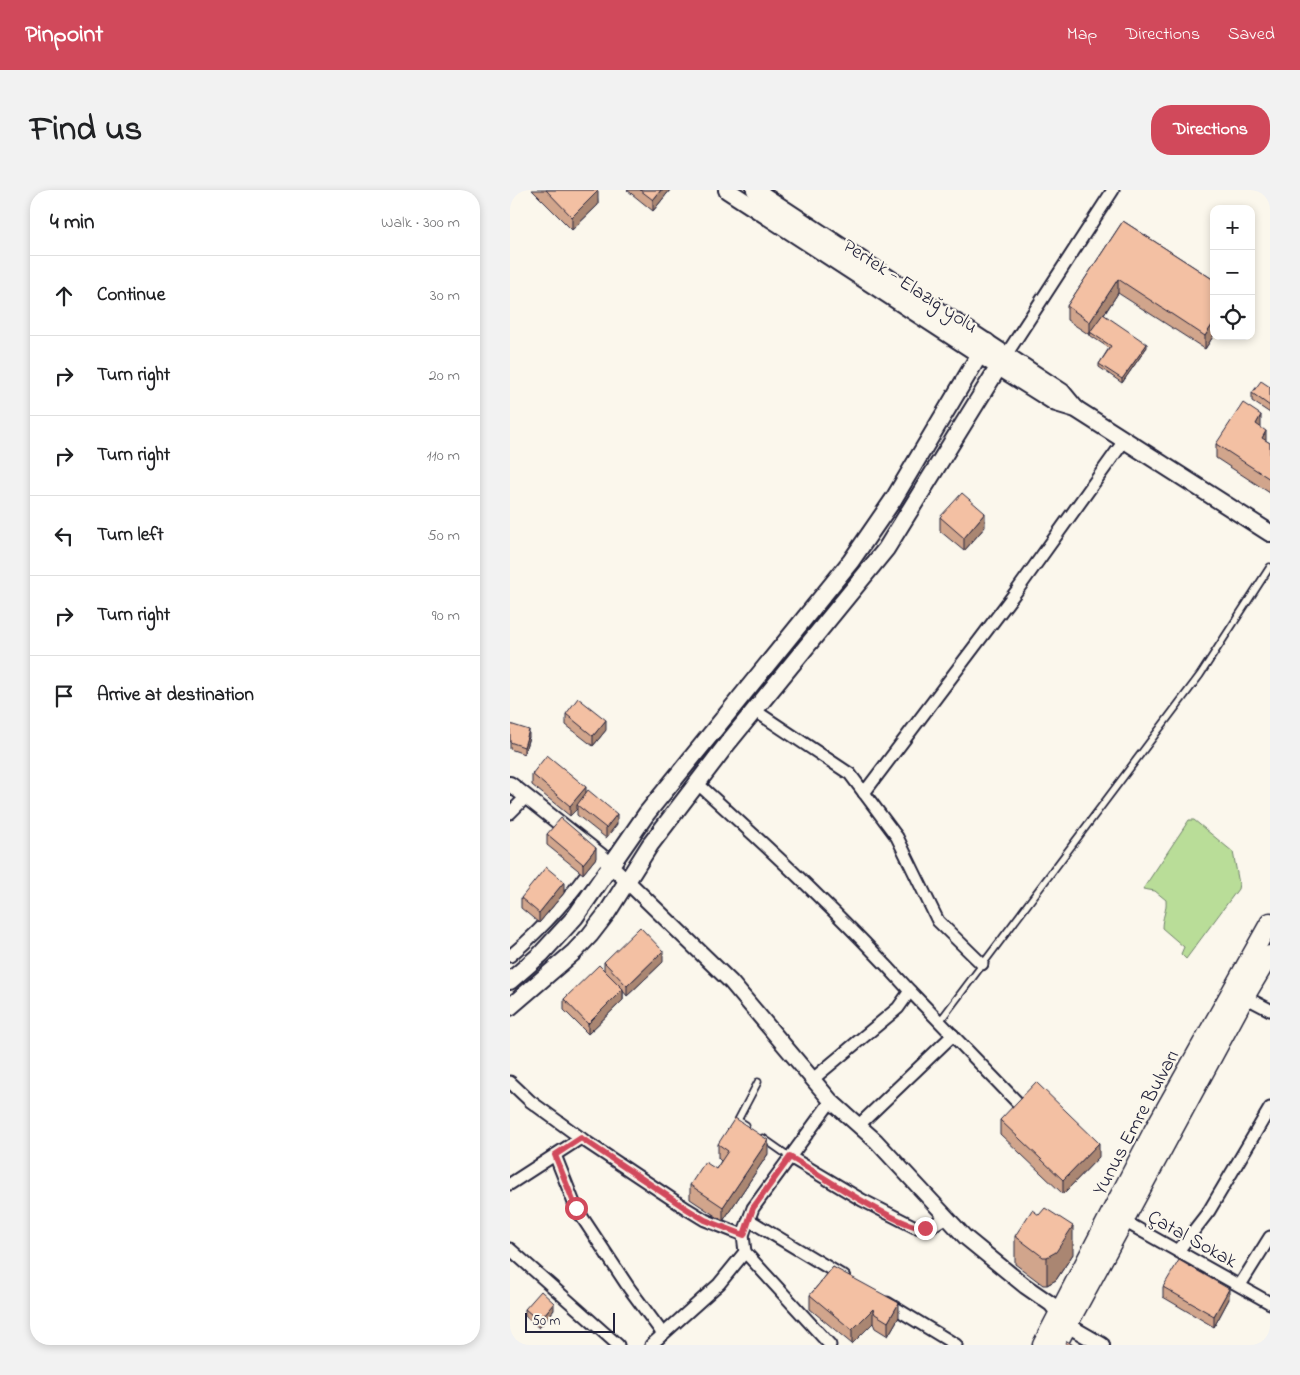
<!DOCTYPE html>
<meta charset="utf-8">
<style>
body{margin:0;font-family:"Indie Flower",sans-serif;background:#f2f2f2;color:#202124}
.controls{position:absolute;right:15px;top:15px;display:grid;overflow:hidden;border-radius:10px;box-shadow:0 2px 8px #0003}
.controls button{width:45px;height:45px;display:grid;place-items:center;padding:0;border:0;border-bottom:1px solid #e0e0e0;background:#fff;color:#202124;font:25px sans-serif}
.scale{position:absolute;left:15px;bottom:12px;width:90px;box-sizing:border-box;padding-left:5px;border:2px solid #22223b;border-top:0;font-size:14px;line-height:18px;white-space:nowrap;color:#22223b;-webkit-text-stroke:4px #fbf7ec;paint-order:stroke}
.stop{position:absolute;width:15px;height:15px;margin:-11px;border:4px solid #d1495b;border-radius:50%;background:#fff}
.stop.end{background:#d1495b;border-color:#fff;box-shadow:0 1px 5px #0008}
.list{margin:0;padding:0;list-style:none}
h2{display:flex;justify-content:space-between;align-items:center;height:65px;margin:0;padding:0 20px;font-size:21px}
h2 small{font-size:16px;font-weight:400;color:#757577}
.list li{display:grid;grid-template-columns:32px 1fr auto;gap:15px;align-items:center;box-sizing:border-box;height:80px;padding:0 20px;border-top:1px solid #e0e0e0}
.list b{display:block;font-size:19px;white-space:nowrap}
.list em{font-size:16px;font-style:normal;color:#757577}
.icon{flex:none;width:28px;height:28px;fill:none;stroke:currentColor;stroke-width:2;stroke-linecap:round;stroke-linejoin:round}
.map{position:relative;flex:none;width:760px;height:1155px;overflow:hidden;border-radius:20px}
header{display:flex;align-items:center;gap:30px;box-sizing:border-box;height:70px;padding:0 25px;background:#d1495b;color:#fff}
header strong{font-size:24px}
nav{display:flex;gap:28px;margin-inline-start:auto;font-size:18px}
.intro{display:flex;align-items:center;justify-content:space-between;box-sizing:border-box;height:120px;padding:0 30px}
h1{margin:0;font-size:35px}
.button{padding:12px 22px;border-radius:20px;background:#d1495b;color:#fff;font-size:18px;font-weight:700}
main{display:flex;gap:30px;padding:0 30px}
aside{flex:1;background:#fff;border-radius:20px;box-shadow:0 2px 8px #0003}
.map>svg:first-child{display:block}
</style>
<header>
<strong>Pinpoint</strong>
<nav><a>Map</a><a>Directions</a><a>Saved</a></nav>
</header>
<div class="intro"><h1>Find us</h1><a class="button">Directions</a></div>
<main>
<aside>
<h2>4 min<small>Walk · 300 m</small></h2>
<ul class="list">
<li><svg class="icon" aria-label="ahead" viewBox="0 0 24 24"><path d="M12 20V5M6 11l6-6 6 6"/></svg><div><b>Continue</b></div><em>30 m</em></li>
<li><svg class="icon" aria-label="right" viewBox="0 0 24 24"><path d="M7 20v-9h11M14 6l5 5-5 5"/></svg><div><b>Turn right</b></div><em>20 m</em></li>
<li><svg class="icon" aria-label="right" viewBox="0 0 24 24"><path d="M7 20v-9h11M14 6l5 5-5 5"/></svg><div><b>Turn right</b></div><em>110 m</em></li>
<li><svg class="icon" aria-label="left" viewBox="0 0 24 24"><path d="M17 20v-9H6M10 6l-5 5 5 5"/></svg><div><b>Turn left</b></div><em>50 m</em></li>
<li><svg class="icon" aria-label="right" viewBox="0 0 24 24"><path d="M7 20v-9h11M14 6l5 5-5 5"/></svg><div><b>Turn right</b></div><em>90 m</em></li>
<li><svg class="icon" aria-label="arrive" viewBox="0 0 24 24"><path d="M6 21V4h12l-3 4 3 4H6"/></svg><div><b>Arrive at destination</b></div></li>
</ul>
</aside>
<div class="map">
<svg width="760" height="1155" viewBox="0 0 760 1155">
<rect width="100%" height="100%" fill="#fbf7ec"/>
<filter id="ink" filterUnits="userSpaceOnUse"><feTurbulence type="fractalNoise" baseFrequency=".02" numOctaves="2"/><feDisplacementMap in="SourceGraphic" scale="10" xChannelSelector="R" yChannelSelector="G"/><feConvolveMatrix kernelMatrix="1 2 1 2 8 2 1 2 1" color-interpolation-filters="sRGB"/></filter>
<g filter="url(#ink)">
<path fill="#b9dd98" stroke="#6e806a" d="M 679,630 L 684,630 L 723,662 L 729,694 L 728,699 L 676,769 L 671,764 L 674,757 L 652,738 C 652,727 657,721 656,710 L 645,701 L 633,699 Z"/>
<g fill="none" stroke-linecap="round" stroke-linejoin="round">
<g stroke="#22223b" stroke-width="9">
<g id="service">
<path d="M 430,831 L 690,485 L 760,377"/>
<path d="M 236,935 L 228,930 L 248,892"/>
<path d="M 253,948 L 280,967"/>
</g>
</g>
<g stroke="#22223b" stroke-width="15">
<g id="minor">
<path d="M 496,165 L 603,0"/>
<path d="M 244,520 L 340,584 L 387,647 L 428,731 L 472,774"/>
<path d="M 187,593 C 261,660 333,727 400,801 L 388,818 L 303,889"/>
<path d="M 354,603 L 508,399 L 614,251"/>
<path d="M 0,623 L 16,607"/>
<path d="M 0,766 C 37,735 62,705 90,665"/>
<path d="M 400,801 L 507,912"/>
<path d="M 735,807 L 760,820"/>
<path d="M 0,892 L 20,911 L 75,951 L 177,1019 L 195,1030 L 233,1045"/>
<path d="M 349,935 L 443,845"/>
<path d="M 45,965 L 66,1018 L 119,1098 L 153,1144"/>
<path d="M 280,967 L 352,1010 L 405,1037 L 420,1037 L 436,1027"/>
<path d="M 0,994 L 71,948"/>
<path d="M 239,1030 L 334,1087"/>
<path d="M 614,1031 L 760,1113"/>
<path d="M 0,1059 L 108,1155"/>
<path d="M 668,1061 L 699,1021 L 760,918"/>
<path d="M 235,1062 L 320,1155"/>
<path d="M 730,1095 L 760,1047"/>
<path d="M 377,1113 L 446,1155"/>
<path d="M 141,1155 L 209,1094 L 235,1062 L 233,1045 L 243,1018 L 321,911"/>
</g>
</g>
<g stroke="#22223b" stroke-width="18">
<path id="tertiary" d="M 0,594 L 90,665 L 221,792 L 321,911 L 366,951 L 455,1047 L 515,1096 L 541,1114 L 559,1136 L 592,1155"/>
</g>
<g stroke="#22223b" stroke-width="20">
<g id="secondary">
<path d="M 217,0 L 489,177 L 546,213 L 566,219 L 760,343"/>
<path d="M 245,0 L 552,202 L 566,219"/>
<path d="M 0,791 L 31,764 L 65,727 L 137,623 L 341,371 L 383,310 L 477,152"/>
<path d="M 0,817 L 64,762 L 80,745 L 97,723 L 140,655 L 217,554 L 376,359 L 496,165"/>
</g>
</g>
<g stroke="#22223b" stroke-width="21">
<g id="primary">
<path d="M 532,1155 L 643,941 L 760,732"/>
<path d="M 547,1155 L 735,807 L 760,765"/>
</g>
</g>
<use href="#service" stroke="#fbf7ec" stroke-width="5.5"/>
<use href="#minor" stroke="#fbf7ec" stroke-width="11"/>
<use href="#tertiary" stroke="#fbf7ec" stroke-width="14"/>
<use href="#secondary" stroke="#fbf7ec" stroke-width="16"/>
<use href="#primary" stroke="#fbf7ec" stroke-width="18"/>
</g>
<g fill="#d1a58c" stroke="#22223b">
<path d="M 22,0 L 87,0 L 88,15 L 62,40 Z"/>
<path d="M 117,0 L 160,0 L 143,21 Z"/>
<path d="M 613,31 L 704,90 L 704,145 L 695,159 L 608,103 L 594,125 L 637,157 L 612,193 L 589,177 L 589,174 L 599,158 L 557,130 L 557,116 Z"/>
<path d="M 760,197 L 760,223 L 742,211 L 742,203 Z"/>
<path d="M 751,238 L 756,251 L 760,253 L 760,303 L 706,268 L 706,254 Z"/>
<path d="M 430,327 L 475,337 L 454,361 L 430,341 Z"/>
<path d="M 56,524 L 96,540 L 83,556 L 56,535 Z"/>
<path d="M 0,534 L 19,547 L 14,564 L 0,559 Z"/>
<path d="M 22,584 L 76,603 L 107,634 L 96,648 L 67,625 L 67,619 L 60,626 L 22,595 Z"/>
<path d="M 37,644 L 86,668 L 73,684 L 37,655 Z"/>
<path d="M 54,703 L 29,733 L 11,718 L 11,708 Z"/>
<path d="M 94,772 L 153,772 L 117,806 L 113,801 L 113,810 L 78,844 L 54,820 L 54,809 L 94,780 Z"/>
<path d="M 490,930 L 589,967 L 553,1004 L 490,944 Z"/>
<path d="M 208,954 L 258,964 L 213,1031 L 180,1009 L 180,995 L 206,979 L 211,971 L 208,968 Z"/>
<path d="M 505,1046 L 563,1064 L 546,1090 L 537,1095 L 533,1095 L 505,1074 Z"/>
<path d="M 323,1077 L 389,1127 L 378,1146 L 365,1138 L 363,1133 L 342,1154 L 300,1119 L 300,1105 Z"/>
<path d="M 653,1097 L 719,1109 L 704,1137 L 653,1107 Z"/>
<path d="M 15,1119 L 44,1120 L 29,1138 L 15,1126 Z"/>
</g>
<g fill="#aa8672" stroke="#22223b">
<path d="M 151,0 L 160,0 L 143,21 L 143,10 Z"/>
<path d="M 88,1 L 88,15 L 62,40 L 62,27 Z"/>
<path d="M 608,89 L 608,103 L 582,143 L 580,142 L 580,145 L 580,132 Z"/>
<path d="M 704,132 L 704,145 L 695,159 L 695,146 Z"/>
<path d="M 637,154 L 637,157 L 612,193 L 612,189 Z"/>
<path d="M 751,225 L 751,239 L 746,234 Z"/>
<path d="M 756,241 L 756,255 L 752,248 Z"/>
<path d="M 475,323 L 475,337 L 454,361 L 454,348 Z"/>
<path d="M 96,530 L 96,540 L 83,556 L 83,546 Z"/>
<path d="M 19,540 L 19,547 L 14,564 L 14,557 Z"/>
<path d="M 76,597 L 76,608 L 67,615 L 67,619 L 60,626 L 60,616 Z"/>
<path d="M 107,624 L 107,634 L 96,648 L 96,638 Z"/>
<path d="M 86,658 L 86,668 L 73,684 L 73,674 Z"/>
<path d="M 54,692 L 54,703 L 29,733 L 29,723 Z"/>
<path d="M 153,761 L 153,772 L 117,806 L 117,796 Z"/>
<path d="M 113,799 L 113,810 L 78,844 L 78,834 Z"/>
<path d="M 258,950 L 258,964 L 213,1031 L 213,1017 Z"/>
<path d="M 589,953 L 589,967 L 553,1004 L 553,990 Z"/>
<path d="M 563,1036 L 563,1064 L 546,1090 L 537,1095 L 537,1067 Z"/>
<path d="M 719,1099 L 719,1109 L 704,1137 L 704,1126 Z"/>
<path d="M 44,1113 L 44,1120 L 29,1138 L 29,1131 Z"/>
<path d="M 389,1113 L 389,1127 L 378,1146 L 378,1132 Z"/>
<path d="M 363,1119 L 363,1133 L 342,1154 L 342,1140 Z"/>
</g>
<g fill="#f3c0a3" stroke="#22223b">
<path d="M 36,0 L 87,0 L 88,1 L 62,27 Z"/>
<path d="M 130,0 L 151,0 L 143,10 Z"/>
<path d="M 613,31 L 704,90 L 704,132 L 695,146 L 608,89 L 580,132 L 557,116 Z"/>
<path d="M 593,124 L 637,154 L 612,189 L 589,174 L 601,156 L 580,142 Z"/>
<path d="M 751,191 L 760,197 L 760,216 L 742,203 Z"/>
<path d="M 733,213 L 751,225 L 746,234 L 756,241 L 752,248 L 760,253 L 760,289 L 706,254 Z"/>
<path d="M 452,303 L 475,323 L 454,348 L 430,327 Z"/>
<path d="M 68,508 L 96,530 L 83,546 L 56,524 Z"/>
<path d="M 0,534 L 19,540 L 14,557 L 0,552 Z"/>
<path d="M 37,565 L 76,597 L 60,616 L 22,584 Z"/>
<path d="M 78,600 L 107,624 L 96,638 L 67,615 Z"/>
<path d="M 51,628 L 86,658 L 73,674 L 37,644 Z"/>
<path d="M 36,677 L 54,692 L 29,723 L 11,708 Z"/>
<path d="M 130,737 L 153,761 L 117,796 L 94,772 Z"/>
<path d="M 89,775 L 113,799 L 78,834 L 54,809 Z"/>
<path d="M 526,892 L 589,953 L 553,990 L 490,930 Z"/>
<path d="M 225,928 L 258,950 L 213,1017 L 180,995 L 195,972 L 206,979 L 218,961 L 208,954 Z"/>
<path d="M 535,1018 L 563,1036 L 546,1062 L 537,1067 L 533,1067 L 505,1046 L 522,1020 L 529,1025 Z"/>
<path d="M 669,1070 L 719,1099 L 704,1126 L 653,1097 Z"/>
<path d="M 323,1077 L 389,1113 L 378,1132 L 365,1124 L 363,1119 L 342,1140 L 300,1105 Z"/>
<path d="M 31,1101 L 44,1113 L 29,1131 L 15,1119 Z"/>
<path d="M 557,1151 L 563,1155 L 555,1155 Z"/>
</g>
</g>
<g fill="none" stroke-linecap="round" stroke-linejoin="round" filter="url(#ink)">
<path stroke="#d1495b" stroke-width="6" d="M 66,1018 L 45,965 L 71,948 L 177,1019 L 195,1030 L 234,1045 L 243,1018 L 280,967 C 307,983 389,1038 415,1038"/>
</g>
<g text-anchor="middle" stroke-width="4.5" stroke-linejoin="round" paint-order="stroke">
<g font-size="20" fill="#22223b" stroke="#fbf7ec">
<text transform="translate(401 95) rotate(33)" y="7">Pertek - Elazığ yolu</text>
<text transform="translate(625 932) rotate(-62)" y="7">Yunus Emre Bulvarı</text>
<text transform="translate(683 1048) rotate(29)" y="7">Çatal Sokak</text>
</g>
</g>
</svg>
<div class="controls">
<button>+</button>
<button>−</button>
<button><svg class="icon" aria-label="locate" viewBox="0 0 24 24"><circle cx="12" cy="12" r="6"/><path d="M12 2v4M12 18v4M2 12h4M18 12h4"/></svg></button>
</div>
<div class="scale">50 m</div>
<div class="stop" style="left:66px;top:1018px"></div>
<div class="stop end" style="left:415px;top:1038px"></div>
</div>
</main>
